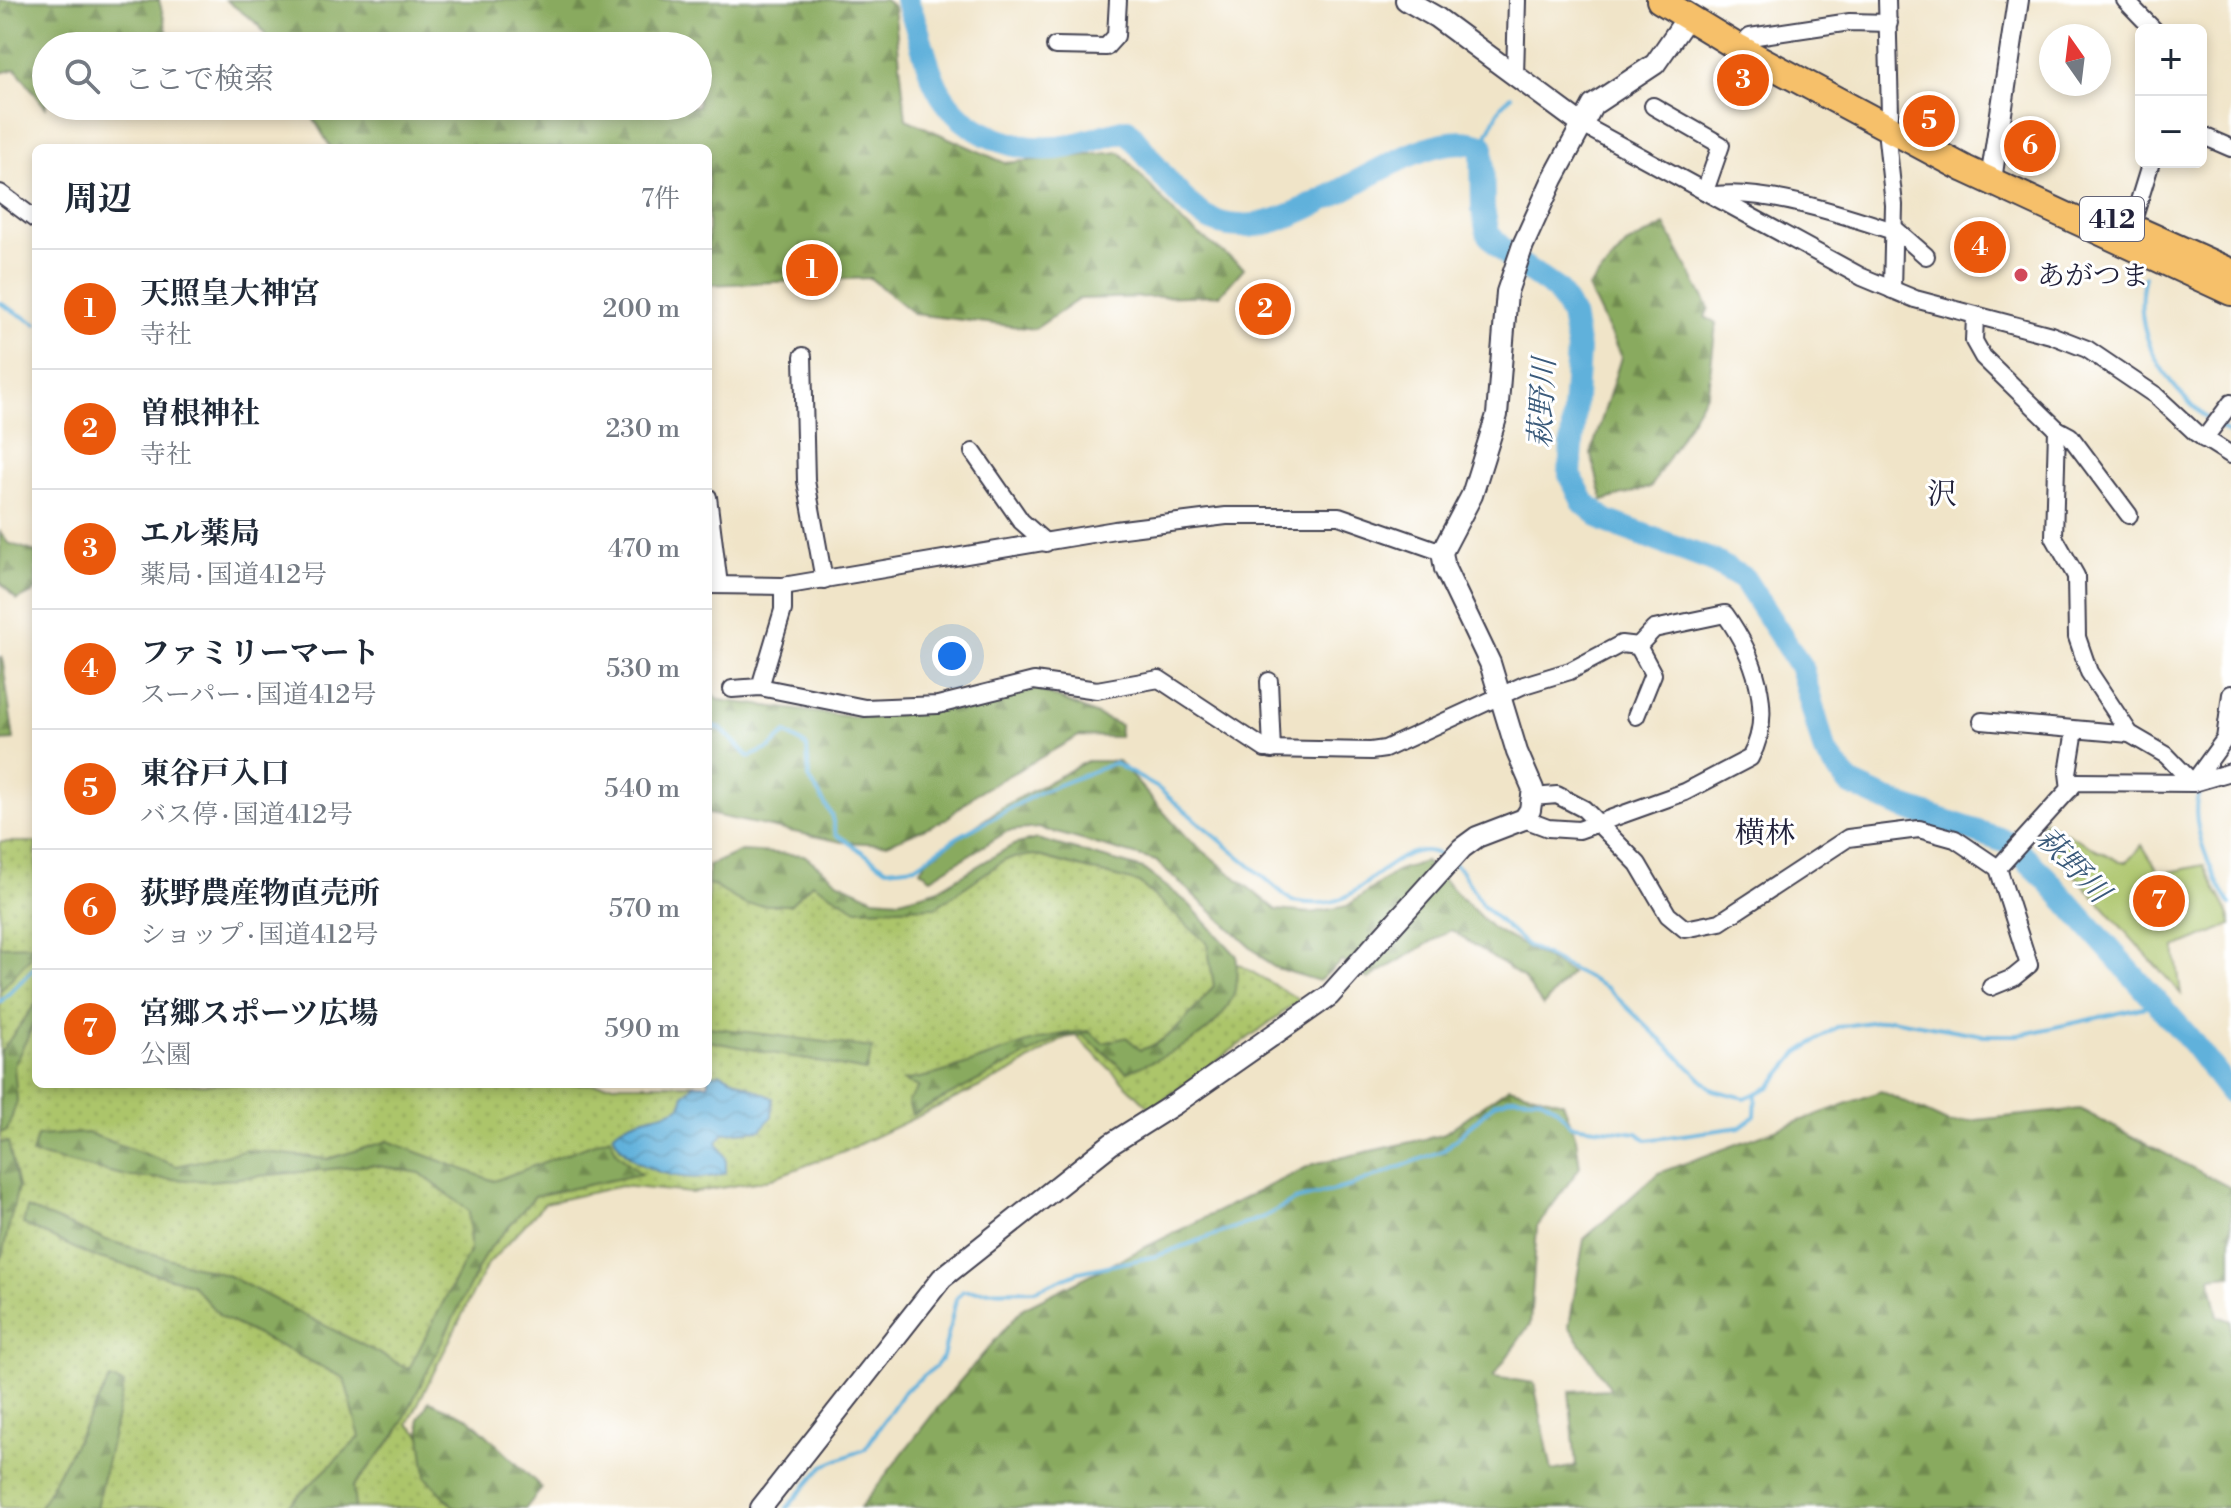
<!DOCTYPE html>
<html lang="ja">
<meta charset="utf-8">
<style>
body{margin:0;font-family:"Libre Bodoni","Noto Serif JP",serif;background:#f2f2f3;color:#1f2937}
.controls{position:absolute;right:24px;top:24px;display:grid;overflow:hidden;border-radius:12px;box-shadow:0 4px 12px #0003}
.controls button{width:72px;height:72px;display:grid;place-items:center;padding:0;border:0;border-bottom:2px solid #e0e1e3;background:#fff;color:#1f2937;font:40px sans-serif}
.compass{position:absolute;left:2039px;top:24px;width:72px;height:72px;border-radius:50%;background:#fff;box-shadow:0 4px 12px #0003;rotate:346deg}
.you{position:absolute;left:952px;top:656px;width:28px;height:28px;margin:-20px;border:6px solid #fff;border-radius:50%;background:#1a73e8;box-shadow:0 0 0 12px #1a73e833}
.badge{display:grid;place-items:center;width:52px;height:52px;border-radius:50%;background:#ea580c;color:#fff;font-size:26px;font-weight:700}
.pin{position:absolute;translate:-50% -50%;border:4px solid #fff;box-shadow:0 2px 8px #0006}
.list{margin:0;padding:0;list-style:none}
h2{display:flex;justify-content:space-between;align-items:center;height:104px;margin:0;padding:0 32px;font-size:34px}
h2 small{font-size:26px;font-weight:400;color:#747a83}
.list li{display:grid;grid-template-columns:52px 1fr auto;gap:24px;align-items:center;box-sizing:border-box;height:120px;padding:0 32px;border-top:2px solid #e0e1e3}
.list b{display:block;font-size:30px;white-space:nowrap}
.list p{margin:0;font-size:26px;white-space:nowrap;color:#747a83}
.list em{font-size:26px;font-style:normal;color:#747a83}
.icon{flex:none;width:44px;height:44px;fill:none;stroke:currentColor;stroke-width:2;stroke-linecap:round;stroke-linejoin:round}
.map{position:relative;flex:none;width:2231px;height:1508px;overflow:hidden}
.search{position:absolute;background:#fff;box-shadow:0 4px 12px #0003;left:32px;top:32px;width:680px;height:88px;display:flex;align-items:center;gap:20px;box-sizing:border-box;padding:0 28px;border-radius:44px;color:#747a83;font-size:30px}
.panel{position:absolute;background:#fff;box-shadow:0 4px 12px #0003;left:32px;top:144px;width:680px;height:944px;border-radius:12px}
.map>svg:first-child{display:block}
</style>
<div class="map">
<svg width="2231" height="1508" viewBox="0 0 2231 1508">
<defs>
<pattern id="grass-dots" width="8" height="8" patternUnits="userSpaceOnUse" patternTransform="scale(2)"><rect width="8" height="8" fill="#acc56a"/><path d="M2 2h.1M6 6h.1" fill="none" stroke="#94a95d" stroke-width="1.8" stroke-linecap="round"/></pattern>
<pattern id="forest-firs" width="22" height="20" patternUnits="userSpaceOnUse" patternTransform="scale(2)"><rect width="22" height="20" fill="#89aa5e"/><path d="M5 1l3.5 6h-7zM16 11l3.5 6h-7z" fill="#708a4f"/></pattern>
<pattern id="water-waves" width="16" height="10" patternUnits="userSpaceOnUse" patternTransform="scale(2)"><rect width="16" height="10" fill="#60b1db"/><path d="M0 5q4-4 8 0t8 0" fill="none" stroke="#4f90b3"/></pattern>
</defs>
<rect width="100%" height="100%" fill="#fff"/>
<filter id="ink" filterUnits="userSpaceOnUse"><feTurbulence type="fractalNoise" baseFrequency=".0125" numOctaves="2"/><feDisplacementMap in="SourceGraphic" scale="16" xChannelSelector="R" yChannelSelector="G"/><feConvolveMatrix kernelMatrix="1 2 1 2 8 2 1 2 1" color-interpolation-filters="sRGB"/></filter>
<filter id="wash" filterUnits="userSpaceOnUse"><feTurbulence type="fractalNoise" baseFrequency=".006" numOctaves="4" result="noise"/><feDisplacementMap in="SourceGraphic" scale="32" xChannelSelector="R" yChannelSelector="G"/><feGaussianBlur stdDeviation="1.8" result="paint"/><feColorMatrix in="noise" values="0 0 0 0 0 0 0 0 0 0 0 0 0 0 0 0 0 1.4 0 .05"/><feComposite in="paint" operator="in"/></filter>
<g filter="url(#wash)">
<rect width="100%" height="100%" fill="#f0e4c8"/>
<path fill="url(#grass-dots)" stroke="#677452" stroke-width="2" d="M 0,842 L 36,842 L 36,1084 L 708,1084 L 708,874 L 741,859 L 874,902 L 903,903 L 936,896 L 1003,854 L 1034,846 L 1138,873 L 1230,959 L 1300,1000 L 1151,1109 L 1076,1036 L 1065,1038 L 1013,1071 L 849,1149 L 767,1180 L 691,1193 L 621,1186 L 545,1203 L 487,1265 L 408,1424 L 504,1508 L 0,1508 Z"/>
<g fill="url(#forest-firs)" stroke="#56664c" stroke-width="2">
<path d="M 0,0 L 159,0 L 168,34 L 149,46 L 46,46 L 46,108 L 16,69 L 0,73 Z"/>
<path d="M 226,0 L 885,0 L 894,7 L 906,119 L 1005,163 L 1120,152 L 1183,223 L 1244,268 L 1220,295 L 1079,299 L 1035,329 L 914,314 L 870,278 L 708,285 L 708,148 L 331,148 L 306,106 L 698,106 L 698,46 L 272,46 L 259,25 Z"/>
<path d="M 1665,225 L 1709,308 L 1705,317 L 1716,324 L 1708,391 L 1651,487 L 1603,501 L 1591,454 L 1621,357 L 1588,288 L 1626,245 Z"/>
<path d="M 0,532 L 8,543 L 36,552 L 36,591 L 17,600 L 0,582 Z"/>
<path d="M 0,657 L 2,657 L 14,740 L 0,741 Z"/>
<path d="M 708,688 L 719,700 L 853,717 L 954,709 L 1037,689 L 1120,725 L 1119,737 L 1079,736 L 977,793 L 945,820 L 887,844 L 842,842 L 708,814 Z"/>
<path d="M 1087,761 L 1118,761 L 1186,837 L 1276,910 L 1311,913 L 1347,906 L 1398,870 L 1425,862 L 1492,928 L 1571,973 L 1543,1006 L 1523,978 L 1451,930 L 1368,979 L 1342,961 L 1319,981 L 1273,967 L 1156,861 L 1039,828 L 1008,831 L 931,878 L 920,870 L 926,861 L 1004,806 Z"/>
<path d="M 1037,839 L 1143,869 L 1188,903 L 1237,956 C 1236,967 1238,983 1234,993 C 1218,1037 1165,1056 1127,1072 L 1083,1035 L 1063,1036 L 912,1115 L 908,1102 L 919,1087 L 902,1081 C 967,1073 1023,1034 1089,1031 L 1103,1043 L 1127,1037 L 1140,1050 C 1171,1042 1194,1010 1214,986 L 1207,943 L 1139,883 L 1034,855 L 1006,859 L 936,907 L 857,909 L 812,883 L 790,905 L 746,905 L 708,883 L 708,866 L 741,851 L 804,855 L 839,882 L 874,898 L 900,900 L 937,890 L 1013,845 Z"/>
<path d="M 36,945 L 36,951 L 0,991 L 0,946 Z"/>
<path d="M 36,1003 L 36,1020 L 14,1065 L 17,1101 L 7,1131 L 0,1132 L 0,1053 Z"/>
<path d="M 708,1027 L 873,1048 L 866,1071 L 708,1041 Z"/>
<path d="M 1509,1087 L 1563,1102 L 1576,1138 L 1580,1167 L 1537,1227 L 1530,1324 L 1493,1377 L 1534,1383 L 1552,1471 L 1576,1466 L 1569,1391 L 1611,1389 L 1569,1326 L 1584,1239 L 1658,1173 L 1881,1091 L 1949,1123 L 2080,1109 L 2231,1188 L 2231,1275 L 2210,1277 L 2218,1316 L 2231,1321 L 2231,1508 L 860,1508 L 947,1396 L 1023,1308 L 1313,1164 L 1442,1135 Z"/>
<path d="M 88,1133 L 177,1166 L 246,1150 L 328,1159 L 388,1141 L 494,1181 L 610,1137 L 617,1153 L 641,1174 L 535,1196 L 485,1254 L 397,1433 L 353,1487 L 355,1508 L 286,1508 L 360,1437 L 344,1378 L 221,1317 L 191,1284 L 89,1255 L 23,1224 L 27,1208 L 103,1239 L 229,1276 L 409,1369 L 470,1250 L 469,1211 L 420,1173 L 372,1165 L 209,1181 L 131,1177 L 32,1154 L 37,1136 Z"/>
<path d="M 8,1142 L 18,1187 L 0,1264 L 0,1143 Z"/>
<path d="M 110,1379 L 124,1384 L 96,1508 L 39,1508 Z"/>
<path d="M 429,1401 L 469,1418 L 542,1488 L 526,1508 L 455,1508 L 426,1477 L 419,1419 Z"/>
</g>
<path fill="#acc56a" stroke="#677452" stroke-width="2" d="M 2044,821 L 2120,862 L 2127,862 L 2142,845 L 2160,874 L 2204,865 C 2210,883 2231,911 2231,925 L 2175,948 L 2181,994 L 2041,837 L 2039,827 Z"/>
<path fill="url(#water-waves)" stroke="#416a8b" stroke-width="2" d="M 721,1073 L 773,1098 L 772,1116 L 761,1130 L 724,1133 L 717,1142 L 726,1158 L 726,1173 C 689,1186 629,1172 613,1134 C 630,1116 660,1118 681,1106 L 684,1094 L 694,1084 L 708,1084 L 708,1075 Z"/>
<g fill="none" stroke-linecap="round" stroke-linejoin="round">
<g stroke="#60b1db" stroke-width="4">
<path d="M 1482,146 L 1501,106 L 1511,96"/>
<path d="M 2145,276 C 2130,334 2165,385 2210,421"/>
<path d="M 0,303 L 36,324"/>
<path d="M 2217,426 L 2231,434"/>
<path d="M 708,726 L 721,729 L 749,757 L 770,748 L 786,733 L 807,747 L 809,778 L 831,814 L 836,834 L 887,869 L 916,866 L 958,837 L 1038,793 L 1114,763 L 1158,788 L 1292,901 C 1308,904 1325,905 1341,899 C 1370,888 1408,833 1443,857"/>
<path d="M 2201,788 C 2185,817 2213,879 2231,905"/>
<path d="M 1454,864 L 1461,870 L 1483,906 L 1526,945 L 1607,988 L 1713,1090 L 1745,1098 L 1770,1087 L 1798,1053 L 1837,1027 L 1891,1019 L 1982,1035 L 2019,1035 L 2146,1007 L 2154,1001"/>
<path d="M 0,1002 L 36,966"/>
<path d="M 2229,1092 L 2231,1087"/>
<path d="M 787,1508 L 823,1466 L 865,1449 L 904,1391 L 935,1367 L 943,1357 L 956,1299 L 963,1291 L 1035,1290 L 1079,1272 L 1156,1256 L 1264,1217 L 1295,1200 L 1351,1186 L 1444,1150 L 1495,1103 L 1512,1097 L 1539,1098 L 1555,1107 L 1571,1125 L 1637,1133 L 1647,1140 L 1740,1127 L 1755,1116 L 1756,1094"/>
</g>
<path stroke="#60b1db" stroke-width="24" d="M 906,0 C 920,27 923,59 937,87 C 958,129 1009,152 1056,148 C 1079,146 1104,135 1127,130 C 1149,155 1176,199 1204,216 C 1284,265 1407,117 1482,146 L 1483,209 L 1488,234 L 1511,258 L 1557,290 L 1572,315 L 1578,350 L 1570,475 L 1584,503 L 1606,521 L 1713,561 L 1744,579 L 1801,667 L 1825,752 L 1849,783 L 1900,806 L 2008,842 L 2045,877 L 2187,1036 L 2231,1093"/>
</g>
</g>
<g filter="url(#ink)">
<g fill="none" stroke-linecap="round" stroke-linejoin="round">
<g stroke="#413f50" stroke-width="20">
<g id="minor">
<path d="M 1887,0 L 1890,114 L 1887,139 L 1894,205 L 1892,290"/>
<path d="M 2125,0 L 2154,30"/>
<path d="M 1055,46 L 1106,47 L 1116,36 L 1118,0"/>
<path d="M 1739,48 L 1750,37 L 1850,22 L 1889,23"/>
<path d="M 1515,76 L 1517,0"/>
<path d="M 1653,106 L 1721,145 L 1705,191"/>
<path d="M 1581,124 L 1862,277 L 1915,299 L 2051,335 L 2087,349 L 2155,395 L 2196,433 L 2231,455"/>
<path d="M 2201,135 L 2231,148"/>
<path d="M 0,193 L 36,220"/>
<path d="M 1715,195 C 1766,189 1845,215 1893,231"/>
<path d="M 1893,227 L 1926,256"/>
<path d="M 2131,227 L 2151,162"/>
<path d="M 1975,317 L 1974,341 L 1983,357 L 2057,429 L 2054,537 L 2076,576 L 2077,637 L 2089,672 L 2130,734 L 2166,755 L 2193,783 L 2225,739 L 2231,694"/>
<path d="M 803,356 L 806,481 L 824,580"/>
<path d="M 2057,429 L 2070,436 L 2129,515"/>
<path d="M 2204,439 L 2231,403"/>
<path d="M 973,452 L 1021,521 L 1046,543"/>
<path d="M 708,497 L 719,585"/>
<path d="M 708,585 L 783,586 L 1115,530 L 1226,516 L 1339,516 L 1442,552"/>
<path d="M 1269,681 L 1272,750"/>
<path d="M 760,687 L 783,610 L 783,586"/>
<path d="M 732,689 L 760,687 L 865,708 L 938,705 L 1034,681 L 1097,690 L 1159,679 L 1265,749 L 1371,751 L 1385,749 L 1524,685 L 1570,671 L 1621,644 L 1638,646 L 1654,629 L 1725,614 C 1753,653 1776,712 1750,758 L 1685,792 L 1579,830 L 1548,828 L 1524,819"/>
<path d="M 1636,716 L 1653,674 L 1638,646"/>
<path d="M 1982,721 L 2130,734"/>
<path d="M 2070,789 L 2068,773 L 2075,730"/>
<path d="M 1533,797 L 1557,795 L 1584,809 L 1638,864 L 1668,915 L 1685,929 L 1720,922 L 1848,838 L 1919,829 L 1955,839 L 1998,868 L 2076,782 L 2193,783 L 2231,772"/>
<path d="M 1991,987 L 2013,978 L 2029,965 L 1998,868"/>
</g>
</g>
<g stroke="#413f50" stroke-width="24">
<g id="tertiary">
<path d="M 1406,0 L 1436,17 L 1581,124"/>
<path d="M 1991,180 L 2018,0"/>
<path d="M 761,1508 L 942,1278 L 1111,1144 L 1176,1103 L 1329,996 L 1462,848 L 1477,837 L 1524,819 L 1530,810 L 1533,789 L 1517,752 L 1490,663 L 1445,569 L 1442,552 L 1472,495 L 1497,415 L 1507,292 L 1523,245 L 1553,179 L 1593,105 L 1655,64 L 1687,18"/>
</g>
</g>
<g stroke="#413f50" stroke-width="30">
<g id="trunk">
<path d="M 1660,0 L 1739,48 L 1965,169 L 2231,292"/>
<path d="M 2117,221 L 2231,272"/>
</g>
</g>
<use href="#minor" stroke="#fff" stroke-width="16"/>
<use href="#tertiary" stroke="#fff" stroke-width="20"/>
<use href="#trunk" stroke="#f6c06b" stroke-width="26"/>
</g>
</g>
<circle fill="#d1495b" stroke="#fff" stroke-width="3" cx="2021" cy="275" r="8"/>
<g text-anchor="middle" stroke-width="6" stroke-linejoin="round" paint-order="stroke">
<rect fill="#fff" stroke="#646476" stroke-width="2" x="2080" y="197" width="64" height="44" rx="6"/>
<g font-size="26" font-weight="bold" fill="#22223b">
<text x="2112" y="228">412</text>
</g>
<g font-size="28" fill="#22223b" stroke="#fff" text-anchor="start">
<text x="2037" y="285">あがつま</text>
</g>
<g font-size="30" font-style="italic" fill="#3b5b7b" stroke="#fff">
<text transform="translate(1542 403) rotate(-87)" y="10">萩野川</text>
<text transform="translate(2073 865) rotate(46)" y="10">萩野川</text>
</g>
<g font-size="30" fill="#22223b" stroke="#fff">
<text x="1942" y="504">沢</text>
<text x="1765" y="843">横林</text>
</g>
</g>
</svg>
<div class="controls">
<button>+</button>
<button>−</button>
</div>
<svg class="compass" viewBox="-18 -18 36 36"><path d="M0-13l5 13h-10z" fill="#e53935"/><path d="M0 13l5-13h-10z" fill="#747a83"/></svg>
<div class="you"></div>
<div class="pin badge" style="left:812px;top:270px">1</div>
<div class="pin badge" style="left:1265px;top:309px">2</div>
<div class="pin badge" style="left:1743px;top:80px">3</div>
<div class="pin badge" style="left:1980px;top:247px">4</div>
<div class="pin badge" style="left:1929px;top:121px">5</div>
<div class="pin badge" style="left:2030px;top:146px">6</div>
<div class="pin badge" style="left:2159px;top:901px">7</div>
<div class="search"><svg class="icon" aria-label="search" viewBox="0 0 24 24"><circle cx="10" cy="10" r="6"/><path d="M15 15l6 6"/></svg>ここで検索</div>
<section class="panel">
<h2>周辺<small>7件</small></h2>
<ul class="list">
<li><span class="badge">1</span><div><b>天照皇大神宮</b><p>寺社</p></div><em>200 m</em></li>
<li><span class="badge">2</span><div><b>曽根神社</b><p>寺社</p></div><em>230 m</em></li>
<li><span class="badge">3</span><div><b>エル薬局</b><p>薬局 · 国道412号</p></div><em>470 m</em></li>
<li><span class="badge">4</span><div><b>ファミリーマート</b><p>スーパー · 国道412号</p></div><em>530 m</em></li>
<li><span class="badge">5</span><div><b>東谷戸入口</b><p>バス停 · 国道412号</p></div><em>540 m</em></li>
<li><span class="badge">6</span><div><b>荻野農産物直売所</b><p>ショップ · 国道412号</p></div><em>570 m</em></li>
<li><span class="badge">7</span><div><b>宮郷スポーツ広場</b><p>公園</p></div><em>590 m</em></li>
</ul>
</section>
</div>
